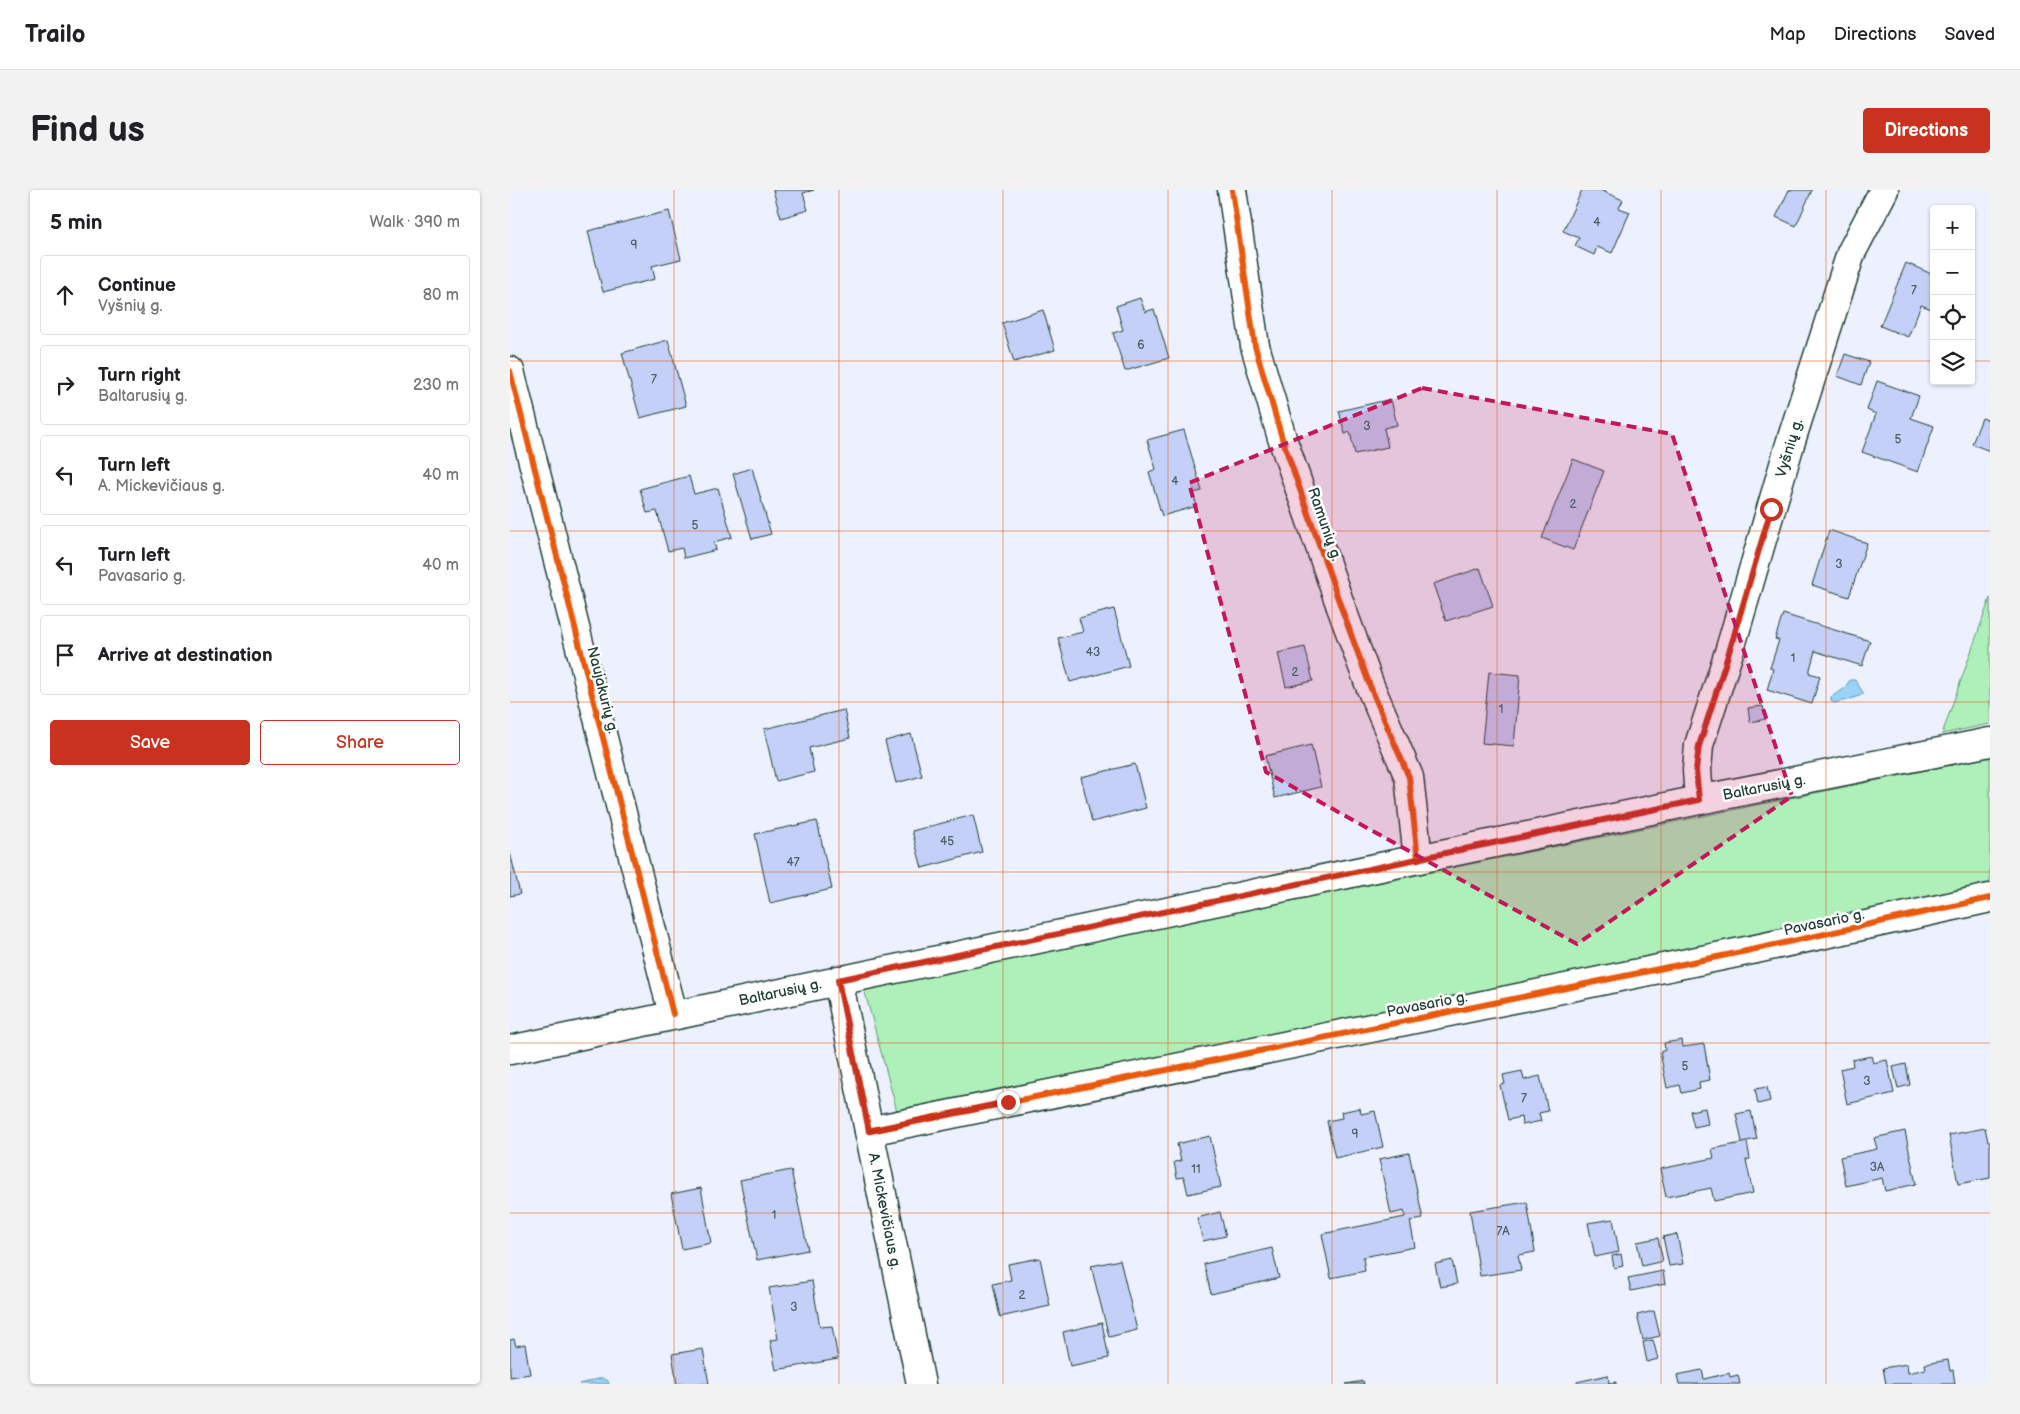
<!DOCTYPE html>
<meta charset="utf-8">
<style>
body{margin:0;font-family:"Balsamiq Sans",sans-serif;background:#f2f2f2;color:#202124}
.controls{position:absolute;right:15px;top:15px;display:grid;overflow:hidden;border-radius:5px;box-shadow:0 1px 4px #0004}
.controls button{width:45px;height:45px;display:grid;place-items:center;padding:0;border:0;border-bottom:1px solid #e0e0e0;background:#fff;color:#202124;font:25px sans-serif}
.stop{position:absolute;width:15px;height:15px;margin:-11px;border:4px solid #c8321e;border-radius:50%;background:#fff}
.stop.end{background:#c8321e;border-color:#fff;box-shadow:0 1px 5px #0008}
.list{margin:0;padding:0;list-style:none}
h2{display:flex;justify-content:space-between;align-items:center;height:65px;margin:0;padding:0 20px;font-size:21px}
h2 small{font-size:16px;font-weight:400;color:#757577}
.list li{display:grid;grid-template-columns:32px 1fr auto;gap:15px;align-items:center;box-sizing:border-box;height:80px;margin:0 10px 10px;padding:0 10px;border:1px solid #e0e0e0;border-radius:5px}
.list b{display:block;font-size:19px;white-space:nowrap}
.list p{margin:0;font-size:16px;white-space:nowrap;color:#757577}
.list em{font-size:16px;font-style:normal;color:#757577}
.actions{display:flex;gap:10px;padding:15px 20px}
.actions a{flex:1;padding:11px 0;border:1px solid #c8321e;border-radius:5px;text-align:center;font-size:18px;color:#c8321e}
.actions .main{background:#c8321e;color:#fff}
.icon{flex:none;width:28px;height:28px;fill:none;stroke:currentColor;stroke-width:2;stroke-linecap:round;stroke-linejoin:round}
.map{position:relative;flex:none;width:1480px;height:1194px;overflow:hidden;border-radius:5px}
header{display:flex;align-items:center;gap:30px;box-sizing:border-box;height:70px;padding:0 25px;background:#fff;border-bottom:1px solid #e0e0e0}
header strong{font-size:24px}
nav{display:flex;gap:28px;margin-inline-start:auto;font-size:18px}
.intro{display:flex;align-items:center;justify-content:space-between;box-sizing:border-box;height:120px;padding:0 30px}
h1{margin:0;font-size:35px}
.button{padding:12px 22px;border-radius:5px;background:#c8321e;color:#fff;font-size:18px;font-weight:700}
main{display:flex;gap:30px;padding:0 30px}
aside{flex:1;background:#fff;border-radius:5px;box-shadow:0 1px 4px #0004}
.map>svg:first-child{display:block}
</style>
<header>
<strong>Trailo</strong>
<nav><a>Map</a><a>Directions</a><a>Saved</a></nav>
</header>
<div class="intro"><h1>Find us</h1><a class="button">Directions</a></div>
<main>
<aside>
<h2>5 min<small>Walk · 390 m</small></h2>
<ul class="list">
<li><svg class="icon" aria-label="ahead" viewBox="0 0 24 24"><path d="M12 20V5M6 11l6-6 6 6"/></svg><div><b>Continue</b><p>Vyšnių g.</p></div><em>80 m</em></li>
<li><svg class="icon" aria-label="right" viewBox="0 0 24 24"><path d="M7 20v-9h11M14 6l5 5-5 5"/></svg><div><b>Turn right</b><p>Baltarusių g.</p></div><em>230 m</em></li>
<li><svg class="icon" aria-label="left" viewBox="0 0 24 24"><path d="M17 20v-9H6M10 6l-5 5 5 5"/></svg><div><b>Turn left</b><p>A. Mickevičiaus g.</p></div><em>40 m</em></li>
<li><svg class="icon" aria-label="left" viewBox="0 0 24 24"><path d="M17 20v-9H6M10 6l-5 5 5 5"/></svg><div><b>Turn left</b><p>Pavasario g.</p></div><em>40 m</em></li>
<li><svg class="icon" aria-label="arrive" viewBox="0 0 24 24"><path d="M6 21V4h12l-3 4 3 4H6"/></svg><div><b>Arrive at destination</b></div></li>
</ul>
<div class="actions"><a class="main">Save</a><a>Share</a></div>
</aside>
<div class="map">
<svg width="1480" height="1194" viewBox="0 0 1480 1194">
<rect width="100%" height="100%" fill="#edf1fd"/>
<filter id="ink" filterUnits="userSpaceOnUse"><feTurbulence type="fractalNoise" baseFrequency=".02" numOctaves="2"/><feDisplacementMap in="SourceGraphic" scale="10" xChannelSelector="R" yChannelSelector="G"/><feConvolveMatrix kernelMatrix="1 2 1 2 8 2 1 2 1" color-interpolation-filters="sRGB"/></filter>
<g filter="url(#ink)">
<g fill="#aef0ba" stroke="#669677">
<path d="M 1480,408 L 1480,534 L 1432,544 Z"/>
<path d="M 1480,567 L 1480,693 L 1227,748 L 1064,787 L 387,921 L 354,799 Z"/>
</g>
<g fill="#98d4f9" stroke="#6898aa">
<path d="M 1340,490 L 1345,490 L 1354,504 L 1338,510 L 1324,513 L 1321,511 L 1321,507 L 1334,499 Z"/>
<path d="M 92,1188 L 98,1191 L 99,1194 L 69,1194 Z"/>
</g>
<g fill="#c4d0f7" stroke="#1f3d34">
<path d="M 263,0 L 304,0 L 293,3 L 298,20 L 271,28 Z"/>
<path d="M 1072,0 L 1090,0 L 1113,10 L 1109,18 L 1120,22 L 1102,63 L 1087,57 L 1084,65 L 1065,56 L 1069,48 L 1053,41 Z"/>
<path d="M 1279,0 L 1302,0 L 1286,36 L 1266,27 Z"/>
<path d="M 159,21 L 171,69 L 142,76 L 145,89 L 93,102 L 78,41 Z"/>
<path d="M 1396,73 L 1424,85 L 1424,120 L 1411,115 L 1398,147 L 1370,136 Z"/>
<path d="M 630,108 L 635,122 L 644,119 L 659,168 L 615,181 L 603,143 L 613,140 L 606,116 Z"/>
<path d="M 533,120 L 545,160 L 504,172 L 492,133 Z"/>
<path d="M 158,150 L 176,216 L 130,228 L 112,163 Z"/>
<path d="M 1335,164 L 1359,172 L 1351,195 L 1327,186 Z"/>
<path d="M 1367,191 L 1409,206 L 1401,228 L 1424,236 L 1408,282 L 1352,262 L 1366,224 L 1357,220 Z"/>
<path d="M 881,209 L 887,235 L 874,238 L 878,257 L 845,264 L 840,242 L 835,244 L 829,221 Z"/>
<path d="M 1472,228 L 1480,231 L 1480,261 L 1462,254 Z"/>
<path d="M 674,240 L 692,301 L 683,303 L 687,316 L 652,326 L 639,282 L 646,279 L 637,250 Z"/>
<path d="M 1063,269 L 1094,281 L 1063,360 L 1032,348 Z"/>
<path d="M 242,278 L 261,344 L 242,349 L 223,284 Z"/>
<path d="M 179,286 L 184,304 L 208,298 L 222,347 L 204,352 L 206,360 L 174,368 L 172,358 L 158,361 L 147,321 L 137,323 L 130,299 Z"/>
<path d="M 1319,340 L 1357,353 L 1339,407 L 1302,395 Z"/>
<path d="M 970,378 L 983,416 L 936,431 L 923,394 Z"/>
<path d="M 604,419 L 619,476 L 560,492 L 548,448 L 573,442 L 569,428 Z"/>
<path d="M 1273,424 L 1360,451 L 1352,476 L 1305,461 L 1299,483 L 1310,486 L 1302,514 L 1257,500 L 1263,479 L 1260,478 L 1269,450 L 1265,449 Z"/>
<path d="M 795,457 L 803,491 L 776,497 L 768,463 Z"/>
<path d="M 979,482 L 1010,485 L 1004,556 L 972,553 Z"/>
<path d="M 1253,516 L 1256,529 L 1240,532 L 1238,518 Z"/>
<path d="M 334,520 L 340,548 L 299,558 L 304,582 L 266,591 L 254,539 Z"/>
<path d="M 401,544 L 412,586 L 386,593 L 375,551 Z"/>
<path d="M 801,555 L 811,597 L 765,608 L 755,566 Z"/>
<path d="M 625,574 L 636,618 L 582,632 L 571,587 Z"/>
<path d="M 463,625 L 472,662 L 412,678 L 402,641 Z"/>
<path d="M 307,631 L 322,699 L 260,713 L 245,644 Z"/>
<path d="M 0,662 L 10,704 L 0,706 Z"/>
<path d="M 1172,850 L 1173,857 L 1194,854 L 1200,890 L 1189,892 L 1190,899 L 1172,903 L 1170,895 L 1157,898 L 1150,862 L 1155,860 L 1154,853 Z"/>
<path d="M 1361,866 L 1363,873 L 1377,870 L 1384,903 L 1337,914 L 1330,879 L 1343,876 L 1342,870 Z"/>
<path d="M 1396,874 L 1400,895 L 1388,898 L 1383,877 Z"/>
<path d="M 1012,881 L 1014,890 L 1030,886 L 1038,921 L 1029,923 L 1031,931 L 1012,935 L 1011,927 L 998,930 L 990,895 L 995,894 L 993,885 Z"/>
<path d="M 1257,897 L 1260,911 L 1248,914 L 1245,899 Z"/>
<path d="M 850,918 L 851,924 L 865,921 L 873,957 L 825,968 L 817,931 L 832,928 L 831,922 Z"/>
<path d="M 1195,918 L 1198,934 L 1184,937 L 1180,921 Z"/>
<path d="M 1241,921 L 1247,949 L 1232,952 L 1226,924 Z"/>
<path d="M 1475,938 L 1478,951 L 1480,951 L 1480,988 L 1448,994 L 1439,945 Z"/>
<path d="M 1395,941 L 1406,994 L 1375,1001 L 1372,988 L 1336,996 L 1330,967 L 1367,959 L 1364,948 Z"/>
<path d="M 700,946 L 711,997 L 678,1004 L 674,987 L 667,988 L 664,972 L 671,971 L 667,954 Z"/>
<path d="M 1237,952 L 1240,969 L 1236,970 L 1243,1003 L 1204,1011 L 1201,998 L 1156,1007 L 1150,979 L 1204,968 L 1202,959 Z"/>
<path d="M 899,963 L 913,1029 L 900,1031 L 905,1057 L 853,1067 L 855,1081 L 821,1088 L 812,1044 L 895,1027 L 894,1021 L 881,1024 L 869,969 Z"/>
<path d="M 281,980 L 298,1060 L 247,1070 L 230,990 Z"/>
<path d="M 191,998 L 201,1053 L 172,1059 L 161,1004 Z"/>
<path d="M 1017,1012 L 1025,1062 L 1008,1065 L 1011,1080 L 970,1086 L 960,1021 Z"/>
<path d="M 710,1022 L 716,1046 L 693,1051 L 687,1028 Z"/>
<path d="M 1103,1029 L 1109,1062 L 1085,1067 L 1078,1033 Z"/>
<path d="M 1167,1044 L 1173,1074 L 1159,1076 L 1153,1047 Z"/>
<path d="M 1148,1048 L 1153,1071 L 1132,1076 L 1127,1052 Z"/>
<path d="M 762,1058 L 769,1088 L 701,1104 L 694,1074 Z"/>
<path d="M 1111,1064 L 1113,1076 L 1104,1078 L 1102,1066 Z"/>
<path d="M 530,1068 L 540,1116 L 490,1127 L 483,1094 L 501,1090 L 498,1074 Z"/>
<path d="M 610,1070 L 627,1140 L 599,1147 L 581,1076 Z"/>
<path d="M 942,1070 L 947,1094 L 930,1097 L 925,1074 Z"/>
<path d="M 1153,1081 L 1155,1094 L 1121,1101 L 1118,1088 Z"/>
<path d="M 302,1091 L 310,1137 L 322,1136 L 328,1169 L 266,1180 L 260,1150 L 268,1149 L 259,1098 Z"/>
<path d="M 1144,1121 L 1150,1146 L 1133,1150 L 1127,1125 Z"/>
<path d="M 592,1133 L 599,1168 L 560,1176 L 553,1142 Z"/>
<path d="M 4,1149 L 6,1156 L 15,1154 L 20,1184 L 0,1187 L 0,1150 Z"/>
<path d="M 1143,1150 L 1148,1169 L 1137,1172 L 1133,1152 Z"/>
<path d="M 193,1159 L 199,1194 L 167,1194 L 162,1164 Z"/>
<path d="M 1438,1170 L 1440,1181 L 1443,1180 L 1445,1194 L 1376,1194 L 1373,1178 L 1397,1174 L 1398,1183 L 1416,1179 L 1415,1174 Z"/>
<path d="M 1192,1180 L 1194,1189 L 1219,1183 L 1220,1187 L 1228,1185 L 1230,1194 L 1169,1194 L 1167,1185 Z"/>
<path d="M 1098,1185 L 1099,1193 L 1106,1192 L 1106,1194 L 1067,1194 L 1067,1192 Z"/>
<path d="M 853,1191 L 854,1194 L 836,1194 Z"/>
</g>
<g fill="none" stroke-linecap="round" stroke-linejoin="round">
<g stroke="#1f3d34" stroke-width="31">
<g id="street">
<path d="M 722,0 L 745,156 L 772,248 L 831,417 L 860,496 L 899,587 L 908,669"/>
<path d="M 0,181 L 163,824"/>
<path d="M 1189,610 L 1187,580 L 1189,555 L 1220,459 L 1280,254 L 1341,63 L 1374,0"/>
<path d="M 328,790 L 411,1194"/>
<path d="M 359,941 L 1246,759 L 1480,708"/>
</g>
</g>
<g stroke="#1f3d34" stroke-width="31">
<path id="secondary" d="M 0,860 L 1189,610 L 1480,552"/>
</g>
<use href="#street" stroke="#fff" stroke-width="28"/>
<use href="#secondary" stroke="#fff" stroke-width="28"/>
<g stroke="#fff" stroke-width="9">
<g id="cycleway">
<path d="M 722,0 L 745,156 L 772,248 L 831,417 L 860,496 L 899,587 L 908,669"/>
<path d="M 0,181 L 163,824"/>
<path d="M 359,941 L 1246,759 L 1480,708"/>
</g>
</g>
<use href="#cycleway" stroke="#e8590c" stroke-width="6"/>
</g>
</g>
<g fill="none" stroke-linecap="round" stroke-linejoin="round" filter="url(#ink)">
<path stroke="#c8321e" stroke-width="6" d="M 498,912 L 359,941 L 328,790 L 1189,610 L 1186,580 L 1189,556 L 1220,459 L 1261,319"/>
</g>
<path fill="#c2185b" fill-opacity="0.2" stroke="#c2185b" stroke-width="4" stroke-dasharray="10 6" stroke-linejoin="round" d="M 912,198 L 1162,244 L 1282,606 L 1067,754 L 756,582 L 679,293 Z"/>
<path fill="none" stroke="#e8590c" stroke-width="1" stroke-opacity="0.55" d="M 164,0 L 164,1194M 329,0 L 329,1194M 493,0 L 493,1194M 658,0 L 658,1194M 822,0 L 822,1194M 987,0 L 987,1194M 1151,0 L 1151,1194M 1316,0 L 1316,1194M 0,171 L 1424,171M 1461,171 L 1480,171M 0,341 L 1480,341M 0,512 L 1480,512M 0,682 L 1480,682M 0,853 L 1480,853M 0,1023 L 1480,1023"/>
<g text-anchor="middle" stroke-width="5" stroke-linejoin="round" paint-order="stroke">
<g font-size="12" fill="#486265">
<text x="1087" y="36">4</text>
<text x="124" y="59">9</text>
<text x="1404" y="104">7</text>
<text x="631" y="159">6</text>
<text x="144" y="193">7</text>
<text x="857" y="240">3</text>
<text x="1388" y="253">5</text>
<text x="665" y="295">4</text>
<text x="1063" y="318">2</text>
<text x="185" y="339">5</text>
<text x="1329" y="378">3</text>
<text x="583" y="466">43</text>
<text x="1283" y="472">1</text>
<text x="785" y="486">2</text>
<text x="991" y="523">1</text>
<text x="437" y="655">45</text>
<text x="283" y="676">47</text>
<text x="1175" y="880">5</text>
<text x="1357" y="895">3</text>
<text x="1014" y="912">7</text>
<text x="845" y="948">9</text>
<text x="1367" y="981">3A</text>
<text x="686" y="983">11</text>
<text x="264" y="1029">1</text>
<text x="993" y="1045">7A</text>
<text x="512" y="1109">2</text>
<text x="284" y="1121">3</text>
</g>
<g font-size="15" fill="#1f3d34" stroke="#fff">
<text transform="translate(1279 258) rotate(-73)" y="5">Vyšnių g.</text>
<text transform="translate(815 334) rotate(71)" y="5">Ramunių g.</text>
<text transform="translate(93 500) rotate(76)" y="5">Naujakurių g.</text>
<text transform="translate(1254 597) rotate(-11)" y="5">Baltarusių g.</text>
<text transform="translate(1314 732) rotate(-12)" y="5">Pavasario g.</text>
<text transform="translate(270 802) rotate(-12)" y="5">Baltarusių g.</text>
<text transform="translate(917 814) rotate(-11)" y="5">Pavasario g.</text>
<text transform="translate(375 1021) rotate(79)" y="5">A. Mickevičiaus g.</text>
</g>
</g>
</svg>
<div class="controls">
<button>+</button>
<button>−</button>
<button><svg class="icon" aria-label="locate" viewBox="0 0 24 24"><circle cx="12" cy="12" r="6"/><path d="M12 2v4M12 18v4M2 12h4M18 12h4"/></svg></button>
<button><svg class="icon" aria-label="layers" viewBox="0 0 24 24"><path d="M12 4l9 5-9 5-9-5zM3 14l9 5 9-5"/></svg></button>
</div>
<div class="stop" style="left:1261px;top:319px"></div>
<div class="stop end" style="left:498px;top:912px"></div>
</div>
</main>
